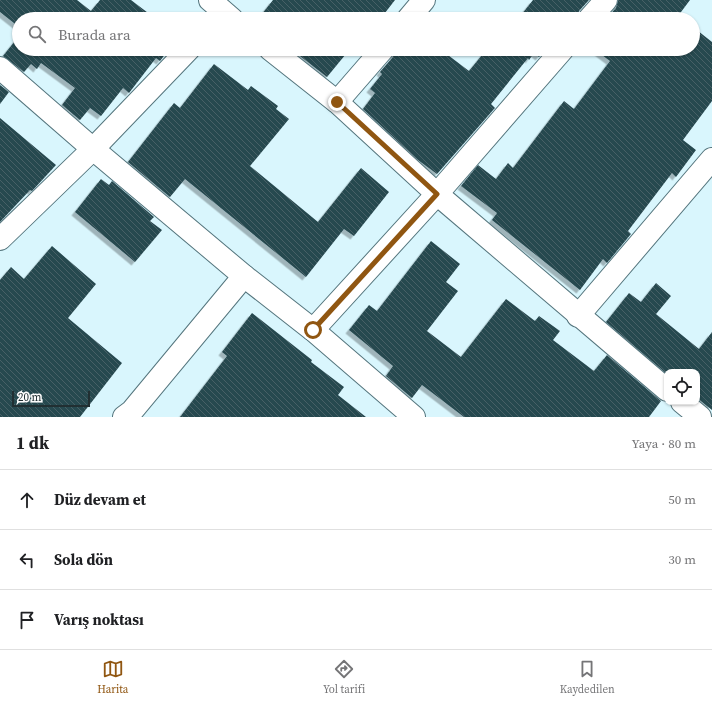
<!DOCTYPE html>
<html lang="tr">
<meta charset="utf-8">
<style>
body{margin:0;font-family:"Source Serif 4",serif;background:#f6f6f6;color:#202124}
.controls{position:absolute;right:12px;bottom:12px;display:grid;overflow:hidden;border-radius:8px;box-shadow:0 1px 3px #0004}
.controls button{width:36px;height:36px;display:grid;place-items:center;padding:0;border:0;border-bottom:1px solid #e0e0e0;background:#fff;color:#202124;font:20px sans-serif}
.scale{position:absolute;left:12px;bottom:10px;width:78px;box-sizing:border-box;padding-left:4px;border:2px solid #212f32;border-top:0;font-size:11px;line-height:14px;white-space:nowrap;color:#212f32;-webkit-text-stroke:3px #fdfdfd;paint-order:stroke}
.stop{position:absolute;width:12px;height:12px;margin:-9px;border:3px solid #905611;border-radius:50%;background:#fff}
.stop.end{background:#905611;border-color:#fff;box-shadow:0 1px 4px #0008}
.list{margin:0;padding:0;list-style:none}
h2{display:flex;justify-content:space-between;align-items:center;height:52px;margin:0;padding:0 16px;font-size:17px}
h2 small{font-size:13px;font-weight:400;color:#757577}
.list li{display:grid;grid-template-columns:26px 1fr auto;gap:12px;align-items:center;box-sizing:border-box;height:60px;padding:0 16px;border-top:1px solid #e0e0e0}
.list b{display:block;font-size:15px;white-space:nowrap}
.list em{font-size:13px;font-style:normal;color:#757577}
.icon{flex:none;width:22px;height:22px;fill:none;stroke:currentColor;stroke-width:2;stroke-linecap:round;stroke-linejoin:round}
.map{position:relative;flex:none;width:712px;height:417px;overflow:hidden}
.search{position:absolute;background:#fff;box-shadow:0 1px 3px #0004;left:12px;right:12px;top:12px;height:44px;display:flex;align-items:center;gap:10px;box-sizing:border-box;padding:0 14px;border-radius:22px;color:#757577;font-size:15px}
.sheet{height:232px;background:#fff}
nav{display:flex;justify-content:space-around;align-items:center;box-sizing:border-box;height:56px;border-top:1px solid #e0e0e0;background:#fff;font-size:11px;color:#757577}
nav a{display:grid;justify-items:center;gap:2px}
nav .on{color:#905611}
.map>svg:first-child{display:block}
</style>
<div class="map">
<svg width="712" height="417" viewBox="0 0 712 417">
<defs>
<pattern id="building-back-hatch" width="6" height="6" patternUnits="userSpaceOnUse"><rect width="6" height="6" fill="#28484f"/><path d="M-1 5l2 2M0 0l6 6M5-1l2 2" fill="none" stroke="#466066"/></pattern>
<filter id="shadow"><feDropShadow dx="-3.5" dy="3.5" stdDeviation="0" flood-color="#0004"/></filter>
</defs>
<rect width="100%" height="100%" fill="#d9f6fd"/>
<g fill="url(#building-back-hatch)" filter="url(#shadow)">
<path d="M 0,0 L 77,0 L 91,11 L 100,0 L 131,0 L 156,19 L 19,19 L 19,27 L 0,12 Z"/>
<path d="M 273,0 L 395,0 L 381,18 L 383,19 L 258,19 Z"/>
<path d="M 533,0 L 589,0 L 579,11 L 577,19 L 518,19 Z"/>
<path d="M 618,0 L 690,0 L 678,16 L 682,19 L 606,19 L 616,8 Z"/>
<path d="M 693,27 L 712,42 L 712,101 L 683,140 L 696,150 L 676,177 L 672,173 L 628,231 L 631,234 L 607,263 L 603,259 L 580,290 L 492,220 L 497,213 L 461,186 L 478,165 L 496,179 L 508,163 L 513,168 L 564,101 L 574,109 L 610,61 L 594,49 L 693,49 Z"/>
<path d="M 19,36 L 19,49 L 169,49 L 160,61 L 156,58 L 129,93 L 123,88 L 101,116 L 90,108 L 80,120 L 62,105 L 75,88 L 41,63 L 37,69 L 31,64 L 24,72 L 3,56 Z"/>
<path d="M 291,49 L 350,49 L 327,77 Z"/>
<path d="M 395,49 L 440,49 L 469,71 L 487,49 L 546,49 L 539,57 L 534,53 L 529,60 L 528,58 L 491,104 L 495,108 L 494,109 L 437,174 L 418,160 L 363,109 L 375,93 L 370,89 L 382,74 L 380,72 L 393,57 Z"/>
<path d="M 214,64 L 248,90 L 251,86 L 278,106 L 276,109 L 289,119 L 250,166 L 318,222 L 361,168 L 389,192 L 354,236 L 344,229 L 306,277 L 185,179 L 170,197 L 128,162 L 174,103 L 180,108 Z"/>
<path d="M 0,85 L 9,92 L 0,104 Z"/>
<path d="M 0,118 L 56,165 L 32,191 L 30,190 L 0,222 Z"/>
<path d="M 101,179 L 109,185 L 112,181 L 154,217 L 150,221 L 162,230 L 135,262 L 75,212 Z"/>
<path d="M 431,241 L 460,264 L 446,282 L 458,291 L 427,331 L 461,357 L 506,299 L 535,321 L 539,316 L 560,331 L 553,340 L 594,371 L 607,355 L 661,401 L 649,417 L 464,417 L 422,385 L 412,398 L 386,376 L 393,366 L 349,330 L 369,305 L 377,311 Z"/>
<path d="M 52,246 L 96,284 L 68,318 L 122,363 L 80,417 L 0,417 L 0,280 L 11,267 L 24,279 Z"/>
<path d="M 656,283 L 671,296 L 656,314 L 699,349 L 712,332 L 712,410 L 697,398 L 697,372 L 667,372 L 667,374 L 606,322 L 629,293 L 641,302 Z"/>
<path d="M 252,313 L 312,360 L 311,362 L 344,387 L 338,395 L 366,417 L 180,417 L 227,356 L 222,352 Z"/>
</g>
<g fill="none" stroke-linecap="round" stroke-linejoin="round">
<g stroke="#54757d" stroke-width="24">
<g id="minor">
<path d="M 210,0 L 232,19"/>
<path d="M 408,19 L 424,0"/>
<path d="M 589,19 L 606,0"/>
<path d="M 270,49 L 337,102 L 437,194 L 667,390"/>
<path d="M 0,68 L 93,149 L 244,276 L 313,330 L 414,417"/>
<path d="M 337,102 L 383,49"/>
<path d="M 0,239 L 93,149 L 189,49"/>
<path d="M 578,316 L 712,159"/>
<path d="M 313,330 L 437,194 L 563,49"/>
<path d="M 682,402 L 700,417"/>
<path d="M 124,417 L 132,411 L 244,276"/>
</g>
</g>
<use href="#minor" stroke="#fff" stroke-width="22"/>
</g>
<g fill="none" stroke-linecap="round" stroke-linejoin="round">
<path stroke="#905611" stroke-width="5" d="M 313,330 L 437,194 L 337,102"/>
</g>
</svg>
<div class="controls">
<button><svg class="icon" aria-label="locate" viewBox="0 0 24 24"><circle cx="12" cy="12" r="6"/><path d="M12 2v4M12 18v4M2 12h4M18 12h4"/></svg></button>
</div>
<div class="scale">20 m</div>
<div class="stop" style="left:313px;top:330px"></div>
<div class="stop end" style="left:337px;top:102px"></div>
<div class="search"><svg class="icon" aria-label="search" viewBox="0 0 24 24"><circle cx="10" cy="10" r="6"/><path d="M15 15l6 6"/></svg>Burada ara</div>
</div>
<section class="sheet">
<h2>1 dk<small>Yaya · 80 m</small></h2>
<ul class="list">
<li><svg class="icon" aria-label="ahead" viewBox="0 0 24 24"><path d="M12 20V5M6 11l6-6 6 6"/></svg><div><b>Düz devam et</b></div><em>50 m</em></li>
<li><svg class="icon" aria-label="left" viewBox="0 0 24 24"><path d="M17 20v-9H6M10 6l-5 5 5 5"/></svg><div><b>Sola dön</b></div><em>30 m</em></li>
<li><svg class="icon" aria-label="arrive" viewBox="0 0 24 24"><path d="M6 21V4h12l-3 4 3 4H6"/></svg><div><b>Varış noktası</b></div></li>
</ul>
</section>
<nav>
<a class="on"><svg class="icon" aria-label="map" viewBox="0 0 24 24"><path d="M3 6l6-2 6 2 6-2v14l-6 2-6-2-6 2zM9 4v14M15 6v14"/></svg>Harita</a>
<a><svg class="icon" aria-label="directions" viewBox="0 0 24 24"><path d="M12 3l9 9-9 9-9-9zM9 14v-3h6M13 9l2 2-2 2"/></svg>Yol tarifi</a>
<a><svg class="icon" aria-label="saved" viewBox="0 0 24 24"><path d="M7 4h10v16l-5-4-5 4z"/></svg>Kaydedilen</a>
</nav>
